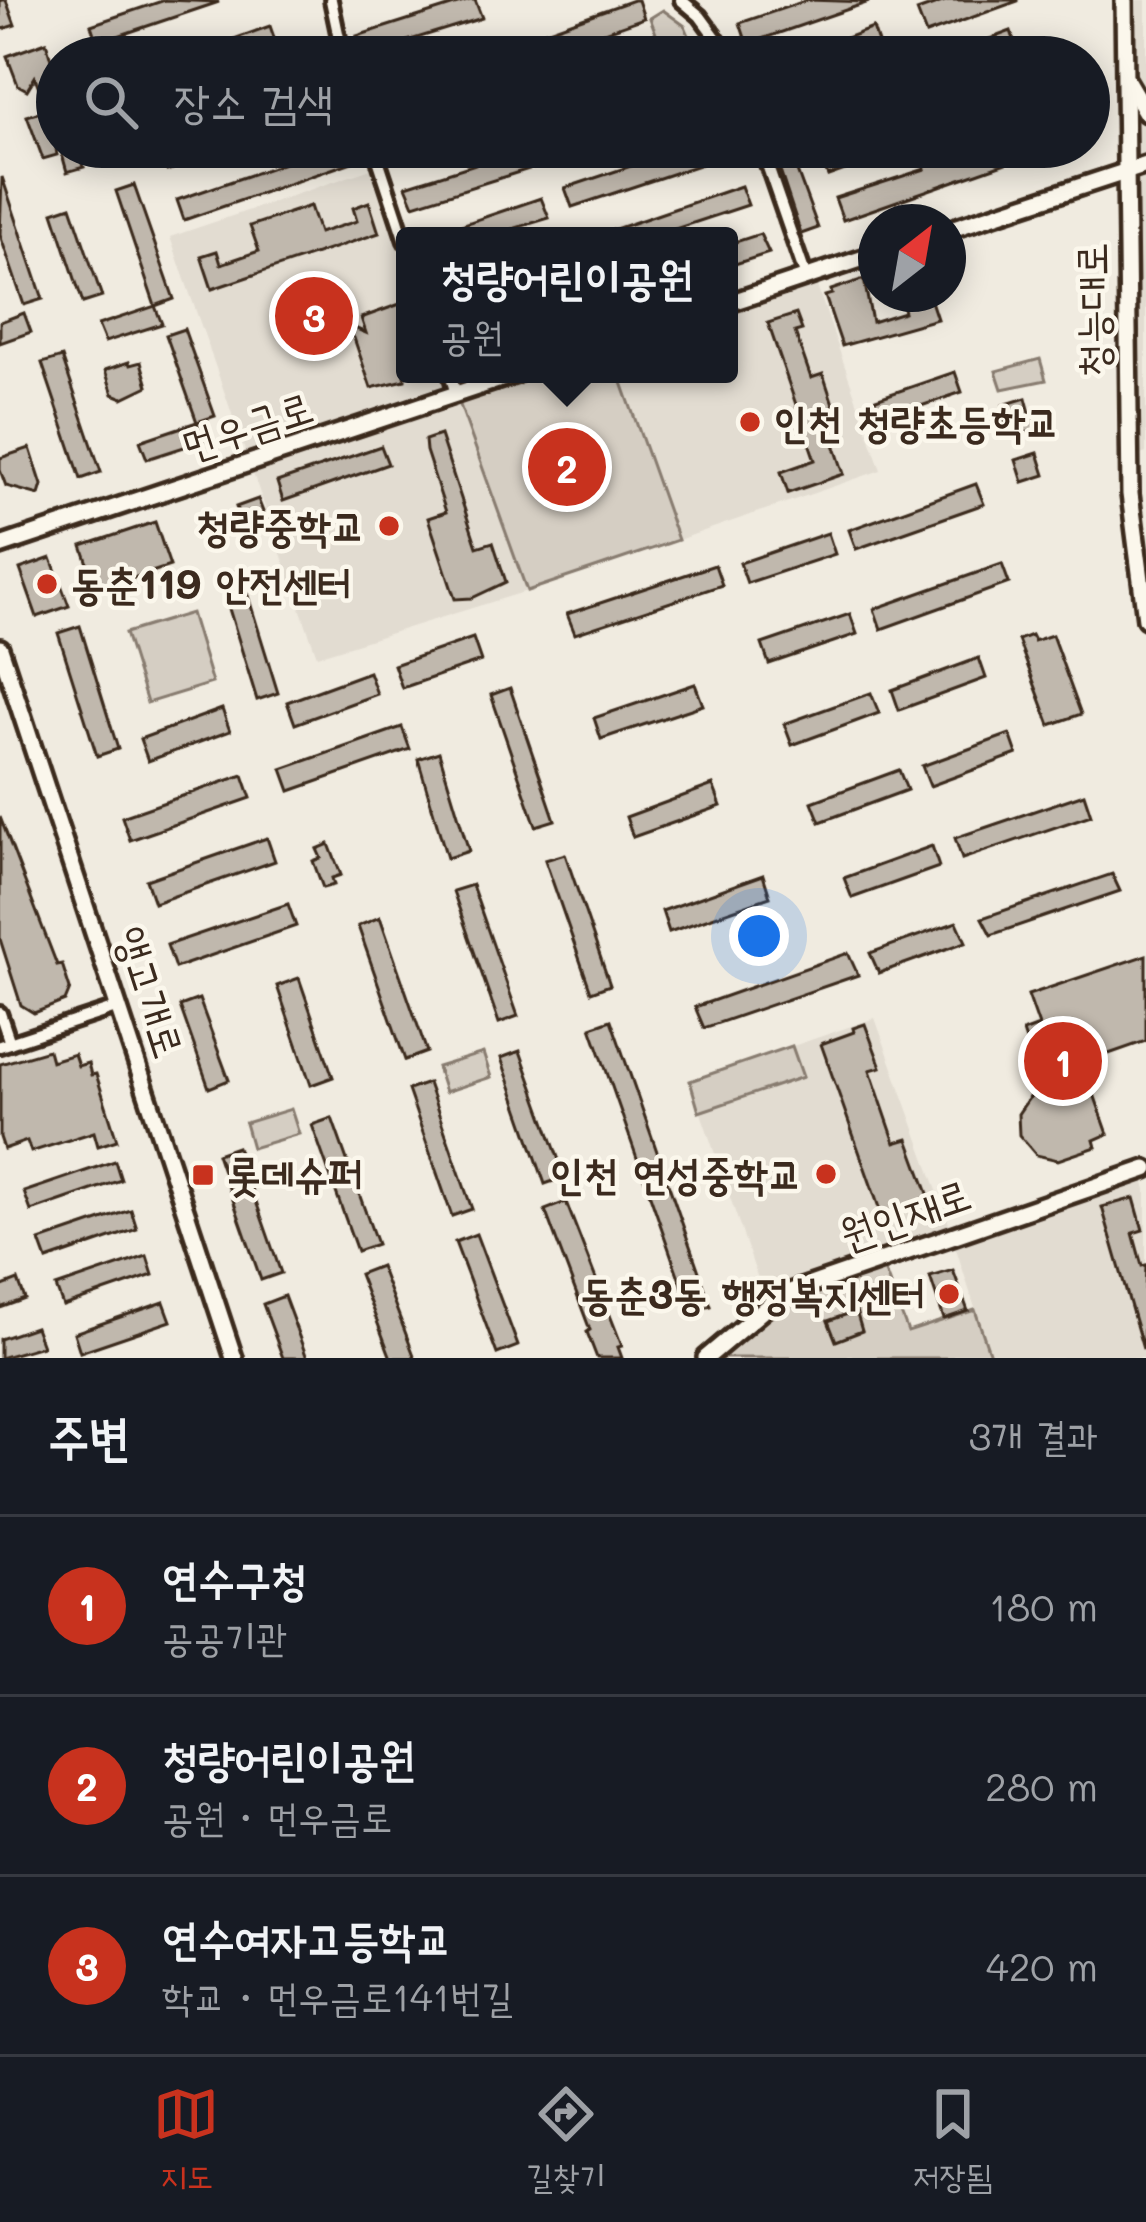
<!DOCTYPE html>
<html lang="ko">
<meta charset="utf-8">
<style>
body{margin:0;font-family:Mali,"Poor Story",sans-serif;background:#242831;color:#f1f3f6}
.compass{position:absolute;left:858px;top:204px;width:108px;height:108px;border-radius:50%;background:#171b24;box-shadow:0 6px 30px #0003;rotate:31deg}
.you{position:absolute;left:759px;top:936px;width:42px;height:42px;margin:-30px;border:9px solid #fff;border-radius:50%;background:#1a73e8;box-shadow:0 0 0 18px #1a73e833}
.badge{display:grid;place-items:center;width:78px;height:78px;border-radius:50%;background:#c8321e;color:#fff;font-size:39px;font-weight:700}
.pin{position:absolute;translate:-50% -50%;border:6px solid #fff;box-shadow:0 3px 12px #0006}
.popup{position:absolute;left:396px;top:227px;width:342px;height:156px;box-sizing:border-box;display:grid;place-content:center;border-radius:12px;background:#171b24;filter:drop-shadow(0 3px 9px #0005);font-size:39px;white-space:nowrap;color:#9ea1a6}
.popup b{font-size:45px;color:#f1f3f6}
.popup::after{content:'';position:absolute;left:50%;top:100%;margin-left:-24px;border:24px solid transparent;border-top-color:#171b24}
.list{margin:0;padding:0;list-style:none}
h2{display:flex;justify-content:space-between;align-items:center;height:156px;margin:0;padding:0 48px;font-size:51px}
h2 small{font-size:39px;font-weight:400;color:#9ea1a6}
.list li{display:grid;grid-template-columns:78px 1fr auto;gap:36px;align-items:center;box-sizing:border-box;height:180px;padding:0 48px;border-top:3px solid #363941}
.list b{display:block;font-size:45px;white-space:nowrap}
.list p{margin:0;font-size:39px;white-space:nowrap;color:#9ea1a6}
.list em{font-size:39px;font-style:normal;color:#9ea1a6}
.icon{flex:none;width:66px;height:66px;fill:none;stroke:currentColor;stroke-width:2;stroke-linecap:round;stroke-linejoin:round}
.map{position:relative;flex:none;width:1146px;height:1358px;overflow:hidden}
.search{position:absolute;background:#171b24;box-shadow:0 6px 30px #0003;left:36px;right:36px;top:36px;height:132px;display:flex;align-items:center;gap:30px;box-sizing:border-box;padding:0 42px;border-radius:66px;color:#9ea1a6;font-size:45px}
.sheet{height:696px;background:#171b24}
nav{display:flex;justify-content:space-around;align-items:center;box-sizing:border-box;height:168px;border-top:3px solid #363941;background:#171b24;font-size:33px;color:#9ea1a6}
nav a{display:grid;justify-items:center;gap:6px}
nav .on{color:#c8321e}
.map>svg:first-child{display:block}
</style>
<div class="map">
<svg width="1146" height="1358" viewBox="0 0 1146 1358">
<rect width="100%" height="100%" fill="#f0ebe0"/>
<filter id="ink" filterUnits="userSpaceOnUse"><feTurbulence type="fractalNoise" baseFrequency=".00833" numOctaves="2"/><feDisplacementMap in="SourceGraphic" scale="24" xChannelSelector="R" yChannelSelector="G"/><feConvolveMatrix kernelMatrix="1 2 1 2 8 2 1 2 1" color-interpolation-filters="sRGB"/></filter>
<g filter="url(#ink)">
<g fill="#e2dcd1">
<path d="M 1123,0 L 1146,0 L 1146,453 L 1129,459 Z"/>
<path d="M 380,166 L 405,241 L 405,374 L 450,374 L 527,591 L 317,656 L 170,237 Z"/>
<path d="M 813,275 L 881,470 L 678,540 L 619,374 L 729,374 L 729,303 Z"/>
<path d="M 875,1018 L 953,1235 L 1140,1171 L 1146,1189 L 1146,1358 L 991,1358 L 952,1236 L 767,1305 L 690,1081 Z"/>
</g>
<g fill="#d5cec3" stroke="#887c70" stroke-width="3">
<path d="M 663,10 L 685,26 L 696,52 L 665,57 L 650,18 Z"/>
<path d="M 1040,359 L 1046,380 L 1002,389 L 996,371 Z"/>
<path d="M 516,374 L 619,374 L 678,540 L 527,591 L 456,394 Z"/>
<path d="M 191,613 L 212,683 L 147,703 L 125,633 Z"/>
<path d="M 792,1046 L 803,1077 L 699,1112 L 690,1081 Z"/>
<path d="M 483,1053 L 491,1077 L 445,1092 L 437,1067 Z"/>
<path d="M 291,1109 L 299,1134 L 252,1148 L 245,1123 Z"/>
<path d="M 881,1261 L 908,1332 L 975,1310 L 991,1358 L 710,1358 L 767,1305 Z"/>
</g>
<g fill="#c0b8ad" stroke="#3b2a1e" stroke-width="3">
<path d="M 0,0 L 6,0 L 15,25 L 0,30 Z"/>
<path d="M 165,0 L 219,2 L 97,43 L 91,25 Z"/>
<path d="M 470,0 L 475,0 L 482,18 L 365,54 L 357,36 Z"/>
<path d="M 633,0 L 638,0 L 644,18 L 533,57 L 520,57 L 515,42 Z"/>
<path d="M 808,0 L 869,2 L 747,44 L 740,23 Z"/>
<path d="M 948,0 L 1018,0 L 1018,1 L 926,34 L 917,11 Z"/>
<path d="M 270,26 L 277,46 L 245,57 L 184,57 Z"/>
<path d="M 873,28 L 880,49 L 858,57 L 795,57 Z"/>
<path d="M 1011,31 L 1018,51 L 1001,57 L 941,57 Z"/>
<path d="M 46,42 L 57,81 L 39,88 L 35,77 L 27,90 L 18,85 L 7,56 Z"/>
<path d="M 57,107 L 57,120 L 52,122 L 57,155 L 43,159 L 27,116 Z"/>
<path d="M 60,147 L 78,147 L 84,167 L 67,172 Z"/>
<path d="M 104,147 L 124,147 L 128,159 L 109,164 Z"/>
<path d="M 173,147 L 231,147 L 232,149 L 167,171 L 159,152 Z"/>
<path d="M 331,147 L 347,147 L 352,162 L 184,220 L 177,200 Z"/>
<path d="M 688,147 L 727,147 L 729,155 L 572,207 L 565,188 Z"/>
<path d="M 843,147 L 906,147 L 907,148 L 828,176 L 819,155 Z"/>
<path d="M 971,147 L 1016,147 L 1020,158 L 843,220 L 835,198 L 925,169 L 923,164 Z"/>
<path d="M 523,149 L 532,168 L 414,205 L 406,186 Z"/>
<path d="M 794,163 L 818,228 L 801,234 L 779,168 Z"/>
<path d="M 2,177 L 43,299 L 24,305 L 0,235 Z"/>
<path d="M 134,185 L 174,299 L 155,306 L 116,191 Z"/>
<path d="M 741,186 L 748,205 L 654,236 L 595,236 Z"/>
<path d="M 541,198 L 549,218 L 489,236 L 429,236 Z"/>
<path d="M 369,202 L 379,233 L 212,289 L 201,256 L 217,251 L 221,264 L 259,251 L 250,226 L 310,206 L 319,233 L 357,221 L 353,208 Z"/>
<path d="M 71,206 L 102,297 L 83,303 L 53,212 Z"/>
<path d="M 760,234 L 769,253 L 729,266 L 729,244 Z"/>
<path d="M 864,279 L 872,322 L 904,312 L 902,304 L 929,295 L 937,319 L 842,346 L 825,296 L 832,294 L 831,290 Z"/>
<path d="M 400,304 L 405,318 L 405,380 L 371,388 L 354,338 L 333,319 L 366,333 L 361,318 Z"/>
<path d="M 155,306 L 162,324 L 105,342 L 98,325 Z"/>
<path d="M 24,313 L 31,332 L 0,343 L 0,322 Z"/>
<path d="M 796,314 L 802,330 L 795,332 L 811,378 L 823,374 L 835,410 L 824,414 L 844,474 L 788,493 L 781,472 L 815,460 L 768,323 Z"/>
<path d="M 184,329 L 215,416 L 197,422 L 166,335 Z"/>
<path d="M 62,357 L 101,472 L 81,479 L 42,363 Z"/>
<path d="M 129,362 L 130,365 L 141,362 L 148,386 L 123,398 L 113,394 L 105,370 Z"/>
<path d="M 955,372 L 962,392 L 874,422 L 867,402 Z"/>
<path d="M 1026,398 L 1030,413 L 1036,412 L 1040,429 L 1008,438 L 1003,405 Z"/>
<path d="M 197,422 L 203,441 L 147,459 L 140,441 Z"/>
<path d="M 440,435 L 477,547 L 493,542 L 506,582 L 472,598 L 455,599 L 428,518 L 446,512 L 426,451 L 425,440 Z"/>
<path d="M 381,446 L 388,464 L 283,501 L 277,482 Z"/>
<path d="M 30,448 L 42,485 L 39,495 L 6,486 L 0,470 L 0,458 Z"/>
<path d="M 1038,453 L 1045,475 L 1023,482 L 1016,460 Z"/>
<path d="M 976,484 L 984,504 L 856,549 L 849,530 Z"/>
<path d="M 258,499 L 267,522 L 245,530 L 236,507 Z"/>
<path d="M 155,522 L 170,566 L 97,590 L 82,546 Z"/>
<path d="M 828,533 L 835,554 L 747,583 L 740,563 Z"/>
<path d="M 51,558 L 69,606 L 37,617 L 20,569 Z"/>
<path d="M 1002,564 L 1009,583 L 881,629 L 874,609 Z"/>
<path d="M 715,565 L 722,585 L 575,634 L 567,614 Z"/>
<path d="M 240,570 L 278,693 L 257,700 L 219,576 Z"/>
<path d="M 850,614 L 857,634 L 769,664 L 762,644 Z"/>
<path d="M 80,626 L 118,749 L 97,756 L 58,633 Z"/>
<path d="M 1031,635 L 1034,641 L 1052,635 L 1081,714 L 1050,725 L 1018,640 Z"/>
<path d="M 473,638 L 481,661 L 402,688 L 394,665 Z"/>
<path d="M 979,658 L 986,678 L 899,710 L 892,690 Z"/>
<path d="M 369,672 L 377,694 L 295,724 L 287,702 Z"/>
<path d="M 695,684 L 703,705 L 601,739 L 594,718 Z"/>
<path d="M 510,688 L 555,820 L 536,826 L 491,695 Z"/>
<path d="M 871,693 L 879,713 L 792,745 L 784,724 Z"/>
<path d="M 222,709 L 230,731 L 148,761 L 140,739 Z"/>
<path d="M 402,727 L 410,749 L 290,791 L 282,769 Z"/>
<path d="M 1010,734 L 1017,754 L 930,786 L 922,766 Z"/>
<path d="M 439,752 L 469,851 L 447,858 L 418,759 Z"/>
<path d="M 899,770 L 907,790 L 820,822 L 812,802 Z"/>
<path d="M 243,775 L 251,798 L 130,840 L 122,817 Z"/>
<path d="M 713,785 L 721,806 L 633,837 L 626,817 Z"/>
<path d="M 1084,794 L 1091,815 L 962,859 L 955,838 Z"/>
<path d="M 0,817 L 57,965 L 62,964 L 70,989 L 65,1001 L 34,1013 L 21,1005 L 0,939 Z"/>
<path d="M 267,838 L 275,861 L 154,903 L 146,880 Z"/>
<path d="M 329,844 L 341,875 L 332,878 L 334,885 L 323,888 L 313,861 L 321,858 L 317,849 Z"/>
<path d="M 932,846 L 939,867 L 852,898 L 844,878 Z"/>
<path d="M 565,854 L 610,985 L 591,992 L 545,860 Z"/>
<path d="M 1112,874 L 1120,891 L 991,935 L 982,918 Z"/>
<path d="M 763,875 L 770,897 L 669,932 L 662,911 Z"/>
<path d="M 472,885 L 518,1016 L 499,1023 L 453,891 Z"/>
<path d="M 288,904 L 296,926 L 175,968 L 167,945 Z"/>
<path d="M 380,917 L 427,1052 L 405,1060 L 358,926 Z"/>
<path d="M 957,922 L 966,942 L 879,973 L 870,953 Z"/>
<path d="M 848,953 L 858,975 L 704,1028 L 695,1007 Z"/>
<path d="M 1146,955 L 1146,1041 L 1083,1063 L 1108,1134 L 1094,1140 L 1096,1147 L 1058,1160 L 1036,1155 L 1019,1135 L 1018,1114 L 1029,1098 L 1059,1085 L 1042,1036 L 1026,1041 L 1023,1032 L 1039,1026 L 1028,995 Z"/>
<path d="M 299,978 L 333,1077 L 311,1085 L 277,986 Z"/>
<path d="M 199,999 L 229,1080 L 209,1088 L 180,1006 Z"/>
<path d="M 611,1020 L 711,1306 L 691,1312 L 591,1027 Z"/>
<path d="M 865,1024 L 881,1067 L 870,1070 L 895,1143 L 908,1139 L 930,1199 L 882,1216 L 821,1044 L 854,1032 L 853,1028 Z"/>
<path d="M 48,1050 L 51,1061 L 74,1054 L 78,1066 L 88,1063 L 91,1075 L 96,1074 L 117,1140 L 98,1146 L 94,1132 L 31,1152 L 27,1141 L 4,1149 L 0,1137 L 0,1064 Z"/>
<path d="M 520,1051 L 565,1177 L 545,1184 L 501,1058 Z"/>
<path d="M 428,1083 L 472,1209 L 452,1216 L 408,1090 Z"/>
<path d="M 332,1118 L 377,1244 L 357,1251 L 312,1125 Z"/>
<path d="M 237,1147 L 281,1273 L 261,1280 L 217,1154 Z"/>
<path d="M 115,1161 L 121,1180 L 31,1211 L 24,1192 Z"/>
<path d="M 1134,1198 L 1143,1230 L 1133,1233 L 1142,1266 L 1146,1265 L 1143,1349 L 1102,1207 Z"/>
<path d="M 566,1202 L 622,1346 L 618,1347 L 622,1358 L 597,1358 L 587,1332 L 590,1330 L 545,1210 Z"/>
<path d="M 131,1210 L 137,1229 L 47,1260 L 40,1241 Z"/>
<path d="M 476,1234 L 518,1346 L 497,1354 L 455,1242 Z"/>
<path d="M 147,1256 L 153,1275 L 63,1306 L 56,1287 Z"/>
<path d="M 380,1266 L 415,1358 L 391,1358 L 359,1274 Z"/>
<path d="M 953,1270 L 968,1311 L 944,1319 L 930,1277 Z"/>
<path d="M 18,1280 L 25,1299 L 0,1308 L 0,1287 Z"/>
<path d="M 284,1296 L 307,1358 L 283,1358 L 263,1304 Z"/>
<path d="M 164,1302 L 171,1321 L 80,1352 L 74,1333 Z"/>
<path d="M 856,1311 L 862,1331 L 836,1341 L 828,1321 Z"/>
<path d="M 35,1327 L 42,1346 L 0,1358 L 0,1339 Z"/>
</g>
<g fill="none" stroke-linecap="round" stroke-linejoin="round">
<g stroke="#3b2a1e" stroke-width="20">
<g id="street">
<path d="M 331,0 L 343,57"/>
<path d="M 681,0 L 700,16 L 730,57"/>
<path d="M 374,147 L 405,241"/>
<path d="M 761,147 L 806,277"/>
<path d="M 450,374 L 456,394"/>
<path d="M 0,1013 L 10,1043"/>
<path d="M 0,1046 L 116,1008"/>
</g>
</g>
<g stroke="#3b2a1e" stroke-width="24">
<g id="secondary">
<path d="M 1124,0 L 1130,494 L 1146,619"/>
<path d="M 1126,79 L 1146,113"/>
<path d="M 948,230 L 1146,165"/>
<path d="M 729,303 L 876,254"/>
<path d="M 0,546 L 516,374"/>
<path d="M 0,648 L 234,1358"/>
<path d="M 706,1358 L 781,1295 L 1146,1169"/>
</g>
</g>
<use href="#street" stroke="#fbf7ec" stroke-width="10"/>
<use href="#secondary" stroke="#fbf7ec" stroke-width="15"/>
</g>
</g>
<g fill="#c8321e" stroke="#fbf7ec" stroke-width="4.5">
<circle cx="750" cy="422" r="12"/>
<circle cx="389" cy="526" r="12"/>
<circle cx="47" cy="584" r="12"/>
<circle cx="826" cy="1174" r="12"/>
<rect x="191" y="1163" width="24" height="24" rx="6"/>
<circle cx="949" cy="1294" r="12"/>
</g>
<g text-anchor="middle" stroke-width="9" stroke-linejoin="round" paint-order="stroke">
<g font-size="42" fill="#3b2a1e" stroke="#fbf7ec">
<text transform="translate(1092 310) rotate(-91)" y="15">청능대로</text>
<text transform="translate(247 426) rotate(-18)" y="15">먼우금로</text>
<text transform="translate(150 992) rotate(72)" y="15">앵고개로</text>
<text transform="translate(905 1214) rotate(-19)" y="15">원인재로</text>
</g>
<g font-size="42" font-weight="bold" fill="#3b2a1e" stroke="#fbf7ec" text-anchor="start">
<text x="774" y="437">인천 청량초등학교</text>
<text x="365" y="541" text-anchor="end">청량중학교</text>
<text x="71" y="599">동춘119 안전센터</text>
<text x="802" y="1189" text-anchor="end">인천 연성중학교</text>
<text x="227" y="1190">롯데슈퍼</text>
<text x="925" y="1309" text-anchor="end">동춘3동 행정복지센터</text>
</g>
</g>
</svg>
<svg class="compass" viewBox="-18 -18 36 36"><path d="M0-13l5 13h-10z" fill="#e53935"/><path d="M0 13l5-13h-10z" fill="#9ea1a6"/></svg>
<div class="you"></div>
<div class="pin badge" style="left:1063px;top:1061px">1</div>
<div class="pin badge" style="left:567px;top:467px">2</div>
<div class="popup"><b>청량어린이공원</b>공원</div>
<div class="pin badge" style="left:314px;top:316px">3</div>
<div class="search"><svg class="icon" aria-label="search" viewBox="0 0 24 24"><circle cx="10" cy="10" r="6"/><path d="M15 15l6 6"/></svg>장소 검색</div>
</div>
<section class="sheet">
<h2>주변<small>3개 결과</small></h2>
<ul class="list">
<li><span class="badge">1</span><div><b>연수구청</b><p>공공기관</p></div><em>180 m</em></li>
<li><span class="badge">2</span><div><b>청량어린이공원</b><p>공원 · 먼우금로</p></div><em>280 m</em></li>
<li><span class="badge">3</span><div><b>연수여자고등학교</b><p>학교 · 먼우금로141번길</p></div><em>420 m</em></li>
</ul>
</section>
<nav>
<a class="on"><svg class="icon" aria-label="map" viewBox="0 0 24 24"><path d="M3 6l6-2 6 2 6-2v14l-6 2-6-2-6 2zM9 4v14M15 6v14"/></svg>지도</a>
<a><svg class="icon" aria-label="directions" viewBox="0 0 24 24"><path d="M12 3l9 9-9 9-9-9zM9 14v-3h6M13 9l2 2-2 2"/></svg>길찾기</a>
<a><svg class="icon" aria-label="saved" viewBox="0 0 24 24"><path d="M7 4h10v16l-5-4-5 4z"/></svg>저장됨</a>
</nav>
